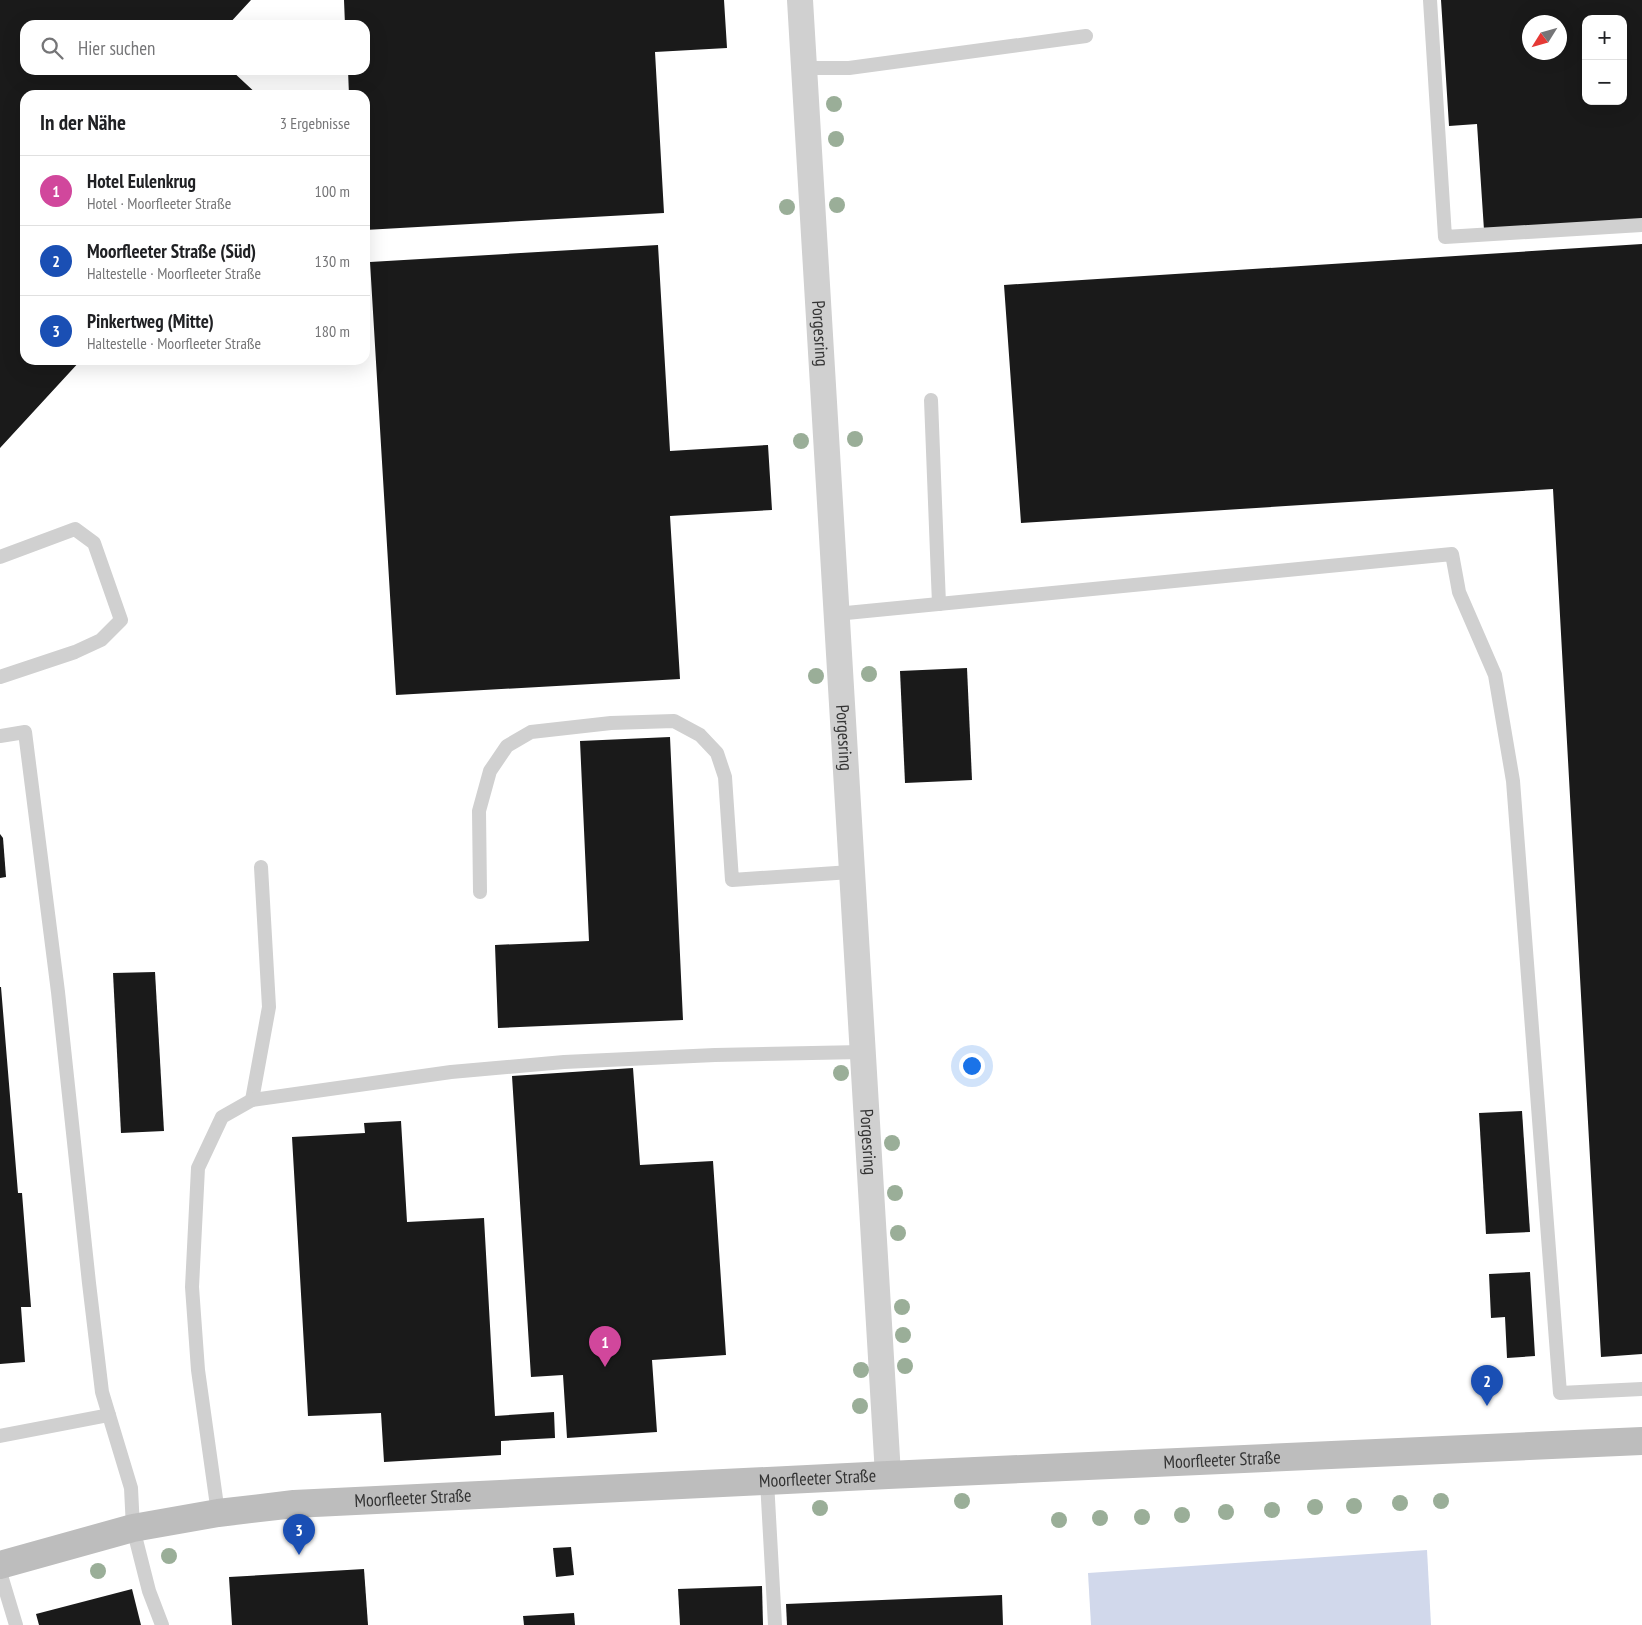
<!DOCTYPE html>
<html lang="de">
<meta charset="utf-8">
<style>
body{margin:0;font-family:"PT Sans Narrow",sans-serif;background:#f2f2f2;color:#202124}
.controls{position:absolute;right:15px;top:15px;display:grid;overflow:hidden;border-radius:10px;box-shadow:0 5px 20px #0002}
.controls button{width:45px;height:45px;display:grid;place-items:center;padding:0;border:0;border-bottom:1px solid #e0e0e0;background:#fff;color:#202124;font:25px sans-serif}
.compass{position:absolute;left:1522px;top:15px;width:45px;height:45px;border-radius:50%;background:#fff;box-shadow:0 5px 20px #0002;rotate:233deg}
.you{position:absolute;left:971px;top:1065px;width:18px;height:18px;margin:-12px;border:4px solid #fff;border-radius:50%;background:#1a73e8;box-shadow:0 0 0 8px #1a73e833}
.badge{display:grid;place-items:center;width:32px;height:32px;border-radius:50%;background:#b45309;color:#fff;font-size:16px;font-weight:700}
.pin{position:absolute;translate:-50% -41px;filter:drop-shadow(0 1px 2px #0008)}
.pin::after{content:'';position:absolute;top:26px;width:18px;height:15px;background:inherit;clip-path:polygon(0 0,100% 0,50% 100%)}
.list{margin:0;padding:0;list-style:none}
h2{display:flex;justify-content:space-between;align-items:center;height:65px;margin:0;padding:0 20px;font-size:21px}
h2 small{font-size:16px;font-weight:400;color:#757577}
.list li{display:grid;grid-template-columns:32px 1fr auto;gap:15px;align-items:center;box-sizing:border-box;height:70px;padding:0 20px;border-top:1px solid #e0e0e0}
.list b{display:block;font-size:19px;white-space:nowrap}
.list p{margin:0;font-size:16px;white-space:nowrap;color:#757577}
.list em{font-size:16px;font-style:normal;color:#757577}
.icon{flex:none;width:28px;height:28px;fill:none;stroke:currentColor;stroke-width:2;stroke-linecap:round;stroke-linejoin:round}
.map{position:relative;flex:none;width:1642px;height:1625px;overflow:hidden}
.search{position:absolute;background:#fff;box-shadow:0 5px 20px #0002;left:20px;top:20px;width:350px;height:55px;display:flex;align-items:center;gap:12px;box-sizing:border-box;padding:0 18px;border-radius:15px;color:#757577;font-size:19px}
.panel{position:absolute;background:#fff;box-shadow:0 5px 20px #0002;left:20px;top:90px;width:350px;height:275px;border-radius:15px}
.map>svg:first-child{display:block}
</style>
<div class="map">
<svg width="1642" height="1625" viewBox="0 0 1642 1625">
<rect width="100%" height="100%" fill="#fff"/>
<path fill="#d1d8eb" d="M 1427,1550 L 1431,1625 L 1091,1625 L 1088,1573 Z"/>
<g fill="#1a1a1a" fill-rule="evenodd">
<path d="M 0,0 L 251,0 L 228,25 L 25,25 L 25,70 L 231,70 L 258,95 L 25,95 L 25,360 L 81,360 L 0,448 Z"/>
<path d="M 344,0 L 724,0 L 727,48 L 655,52 L 664,213 L 365,230 L 365,95 L 349,95 L 348,70 L 365,70 L 365,25 L 345,25 Z"/>
<path d="M 1441,0 L 1642,0 L 1642,220 L 1484,230 L 1477,124 L 1449,126 ZM 1586,19 L 1623,19 L 1623,101 L 1586,101 ZM 1530,22 L 1560,22 L 1560,52 L 1530,52 Z"/>
<path d="M 1642,244 L 1642,1354 L 1601,1357 L 1553,489 L 1021,523 L 1004,285 Z"/>
<path d="M 658,245 L 670,451 L 768,445 L 772,510 L 670,516 L 680,679 L 396,695 L 370,262 Z"/>
<path d="M 967,668 L 972,780 L 905,783 L 900,671 Z"/>
<path d="M 670,737 L 683,1020 L 498,1028 L 495,945 L 589,941 L 580,741 Z"/>
<path d="M 0,834 L 3,838 L 6,877 L 0,878 Z"/>
<path d="M 155,972 L 164,1131 L 121,1133 L 113,973 Z"/>
<path d="M 0,987 L 1,987 L 18,1193 L 22,1193 L 31,1307 L 21,1307 L 25,1362 L 0,1364 Z"/>
<path d="M 633,1068 L 640,1165 L 713,1161 L 726,1355 L 652,1360 L 657,1432 L 567,1438 L 563,1375 L 531,1377 L 512,1076 Z"/>
<path d="M 1522,1111 L 1530,1232 L 1486,1234 L 1479,1113 Z"/>
<path d="M 401,1121 L 407,1222 L 484,1218 L 495,1416 L 554,1412 L 555,1438 L 501,1441 L 501,1455 L 384,1462 L 381,1413 L 308,1416 L 292,1137 L 365,1133 L 364,1123 Z"/>
<path d="M 1530,1272 L 1535,1356 L 1507,1358 L 1505,1317 L 1491,1318 L 1489,1274 Z"/>
<path d="M 571,1547 L 574,1575 L 556,1577 L 553,1548 Z"/>
<path d="M 364,1569 L 368,1625 L 232,1625 L 229,1577 Z"/>
<path d="M 762,1586 L 763,1625 L 680,1625 L 678,1589 Z"/>
<path d="M 132,1589 L 141,1625 L 39,1625 L 36,1614 Z"/>
<path d="M 1002,1595 L 1003,1625 L 787,1625 L 786,1604 Z"/>
<path d="M 574,1613 L 575,1625 L 524,1625 L 523,1616 Z"/>
</g>
<g fill="none" stroke-linecap="round" stroke-linejoin="round">
<g stroke="#d0d0d0" stroke-width="14">
<path d="M 1430,0 L 1445,237 L 1642,225"/>
<path d="M 804,68 L 849,68 L 1086,36"/>
<path d="M 931,400 L 939,604"/>
<path d="M 0,557 L 75,529 L 94,543 L 121,620 L 101,640 L 75,652 L 0,677"/>
<path d="M 836,614 L 1452,554 L 1459,592 L 1495,675 L 1513,781 L 1560,1393 L 1642,1389"/>
<path d="M 0,736 L 25,732 L 58,992 L 89,1283 L 102,1392 L 131,1488 L 133,1528 L 149,1591 L 162,1625"/>
<path d="M 480,892 L 479,811 L 490,771 L 507,746 L 531,732 L 611,723 L 674,721 L 700,735 L 717,753 L 725,777 L 732,880 L 851,872"/>
<path d="M 252,1100 L 269,1007 L 261,867"/>
<path d="M 0,1436 L 109,1415"/>
<path d="M 767,1481 L 775,1625"/>
<path d="M 218,1513 L 198,1370 L 192,1287 L 198,1168 L 222,1117 L 252,1100 L 451,1072 L 564,1062 L 715,1055 L 862,1052"/>
<path d="M 0,1572 L 16,1625"/>
</g>
<path stroke="#d0d0d0" stroke-width="26" id="s1" d="M 800,0 L 888,1475"/>
<path stroke="#bdbdbd" stroke-width="28" id="s2" d="M 0,1565 L 133,1528 L 218,1513 L 294,1504 L 888,1475 L 1642,1441"/>
</g>
<g fill="#9aae98">
<circle cx="834" cy="104" r="8"/>
<circle cx="836" cy="139" r="8"/>
<circle cx="837" cy="205" r="8"/>
<circle cx="787" cy="207" r="8"/>
<circle cx="855" cy="439" r="8"/>
<circle cx="801" cy="441" r="8"/>
<circle cx="869" cy="674" r="8"/>
<circle cx="816" cy="676" r="8"/>
<circle cx="841" cy="1073" r="8"/>
<circle cx="892" cy="1143" r="8"/>
<circle cx="895" cy="1193" r="8"/>
<circle cx="898" cy="1233" r="8"/>
<circle cx="902" cy="1307" r="8"/>
<circle cx="903" cy="1335" r="8"/>
<circle cx="905" cy="1366" r="8"/>
<circle cx="861" cy="1370" r="8"/>
<circle cx="860" cy="1406" r="8"/>
<circle cx="962" cy="1501" r="8"/>
<circle cx="1441" cy="1501" r="8"/>
<circle cx="1400" cy="1503" r="8"/>
<circle cx="1354" cy="1506" r="8"/>
<circle cx="1315" cy="1507" r="8"/>
<circle cx="820" cy="1508" r="8"/>
<circle cx="1272" cy="1510" r="8"/>
<circle cx="1226" cy="1512" r="8"/>
<circle cx="1182" cy="1515" r="8"/>
<circle cx="1142" cy="1517" r="8"/>
<circle cx="1100" cy="1518" r="8"/>
<circle cx="1059" cy="1520" r="8"/>
<circle cx="169" cy="1556" r="8"/>
<circle cx="98" cy="1571" r="8"/>
</g>
<g text-anchor="middle" stroke-width="5" stroke-linejoin="round" paint-order="stroke">
<g font-size="18" fill="#333" stroke="#fff">
<text dy="6" stroke="none"><textPath href="#s1" startOffset="334">Porgesring</textPath></text>
<text dy="6" stroke="none"><textPath href="#s1" startOffset="739">Porgesring</textPath></text>
<text dy="6" stroke="none"><textPath href="#s1" startOffset="1144">Porgesring</textPath></text>
<text dy="6" stroke="none"><textPath href="#s2" startOffset="1230">Moorfleeter Straße</textPath></text>
<text dy="6" stroke="none"><textPath href="#s2" startOffset="825">Moorfleeter Straße</textPath></text>
<text dy="6" stroke="none"><textPath href="#s2" startOffset="420">Moorfleeter Straße</textPath></text>
</g>
</g>
</svg>
<div class="controls">
<button>+</button>
<button>−</button>
</div>
<svg class="compass" viewBox="-18 -18 36 36"><path d="M0-13l5 13h-10z" fill="#e53935"/><path d="M0 13l5-13h-10z" fill="#757577"/></svg>
<div class="you"></div>
<div class="pin badge" style="left:605px;top:1367px;background:#d1479c">1</div>
<div class="pin badge" style="left:1487px;top:1406px;background:#1a4fb4">2</div>
<div class="pin badge" style="left:299px;top:1555px;background:#1a4fb4">3</div>
<div class="search"><svg class="icon" aria-label="search" viewBox="0 0 24 24"><circle cx="10" cy="10" r="6"/><path d="M15 15l6 6"/></svg>Hier suchen</div>
<section class="panel">
<h2>In der Nähe<small>3 Ergebnisse</small></h2>
<ul class="list">
<li><span class="badge" style="background:#d1479c">1</span><div><b>Hotel Eulenkrug</b><p>Hotel · Moorfleeter Straße</p></div><em>100 m</em></li>
<li><span class="badge" style="background:#1a4fb4">2</span><div><b>Moorfleeter Straße (Süd)</b><p>Haltestelle · Moorfleeter Straße</p></div><em>130 m</em></li>
<li><span class="badge" style="background:#1a4fb4">3</span><div><b>Pinkertweg (Mitte)</b><p>Haltestelle · Moorfleeter Straße</p></div><em>180 m</em></li>
</ul>
</section>
</div>
